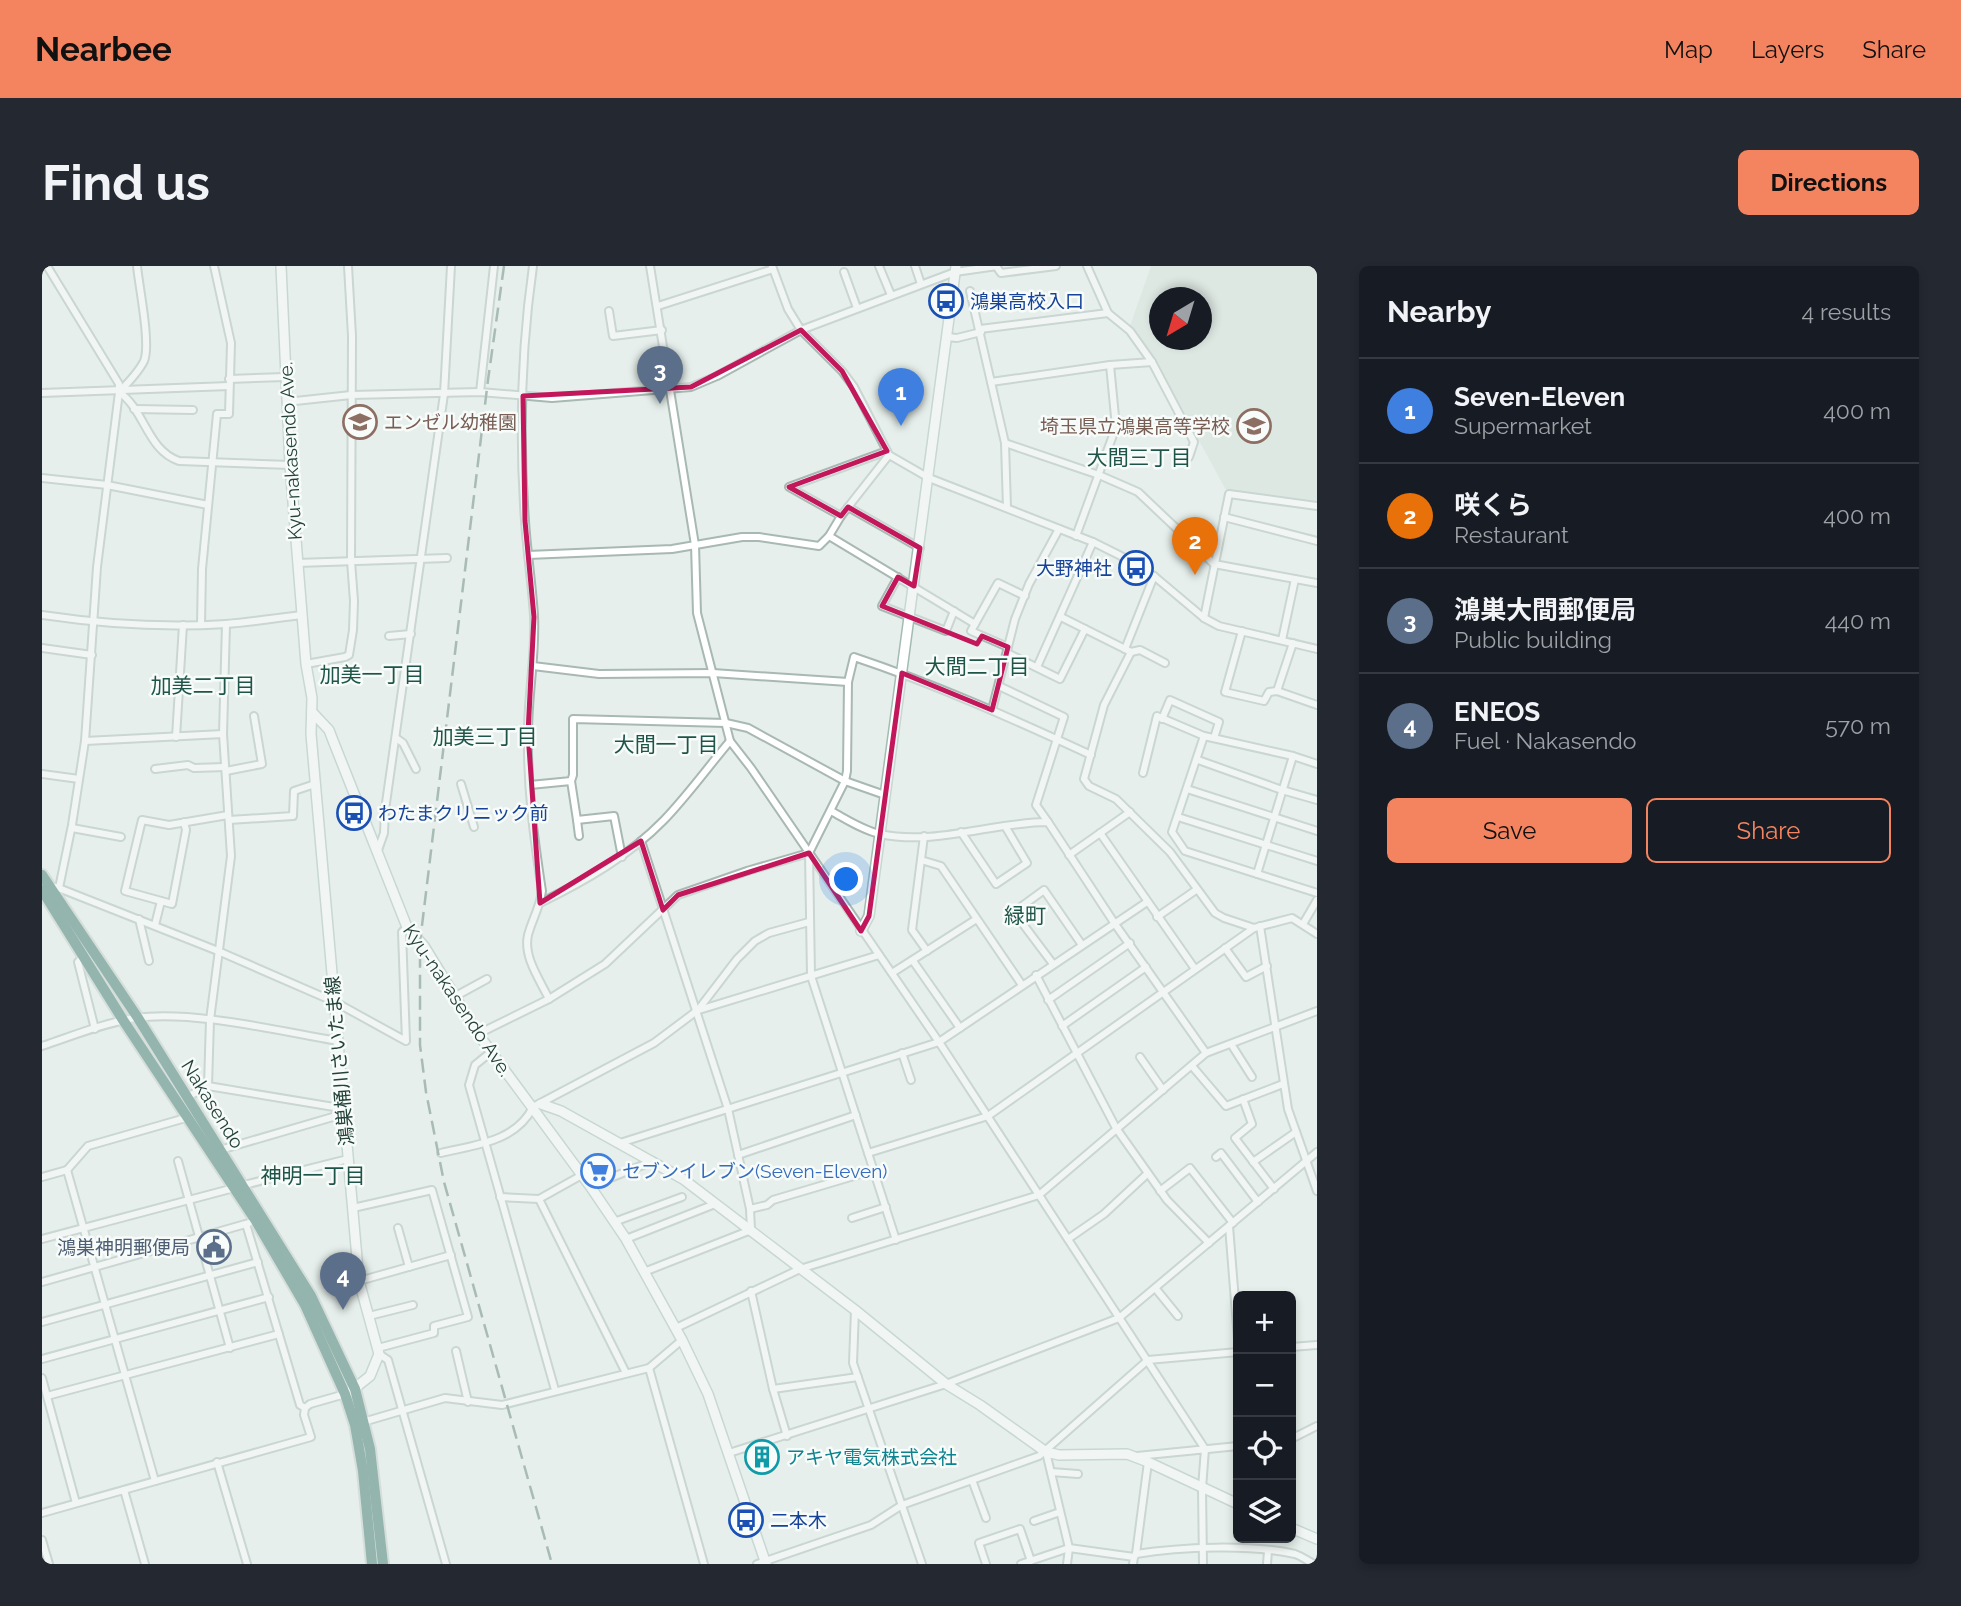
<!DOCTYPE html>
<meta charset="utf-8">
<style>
body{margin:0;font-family:Raleway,"Noto Sans JP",sans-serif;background:#242831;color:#f1f3f6}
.controls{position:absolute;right:21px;bottom:21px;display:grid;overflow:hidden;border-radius:10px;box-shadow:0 4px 10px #0003}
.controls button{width:63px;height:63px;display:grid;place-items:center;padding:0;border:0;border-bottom:2px solid #363941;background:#171b24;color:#f1f3f6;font:35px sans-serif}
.compass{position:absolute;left:1107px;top:21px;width:63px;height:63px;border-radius:50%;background:#171b24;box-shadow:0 4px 10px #0003;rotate:218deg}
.you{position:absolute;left:805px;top:614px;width:24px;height:24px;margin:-18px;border:5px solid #fff;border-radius:50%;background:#1a73e8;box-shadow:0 0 0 10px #1a73e833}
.badge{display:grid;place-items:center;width:46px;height:46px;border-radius:50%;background:#f4845f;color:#fff;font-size:23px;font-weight:700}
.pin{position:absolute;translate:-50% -58px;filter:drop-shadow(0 2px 4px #0008)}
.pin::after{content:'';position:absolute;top:37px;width:24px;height:21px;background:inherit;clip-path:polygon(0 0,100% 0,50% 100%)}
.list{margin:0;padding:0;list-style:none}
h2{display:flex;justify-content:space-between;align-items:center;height:91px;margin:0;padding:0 28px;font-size:30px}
h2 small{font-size:23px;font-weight:400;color:#9ea1a6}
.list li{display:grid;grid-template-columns:46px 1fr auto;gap:21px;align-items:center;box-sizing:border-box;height:105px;padding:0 28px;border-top:2px solid #363941}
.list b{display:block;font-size:26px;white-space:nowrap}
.list p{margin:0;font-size:23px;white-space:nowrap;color:#9ea1a6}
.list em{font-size:23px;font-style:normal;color:#9ea1a6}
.actions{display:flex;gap:14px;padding:21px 28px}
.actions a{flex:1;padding:16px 0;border:2px solid #f4845f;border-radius:10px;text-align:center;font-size:24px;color:#f4845f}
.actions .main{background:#f4845f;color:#111}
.icon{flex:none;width:38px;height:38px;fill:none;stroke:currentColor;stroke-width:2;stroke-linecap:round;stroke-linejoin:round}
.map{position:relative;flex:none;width:1275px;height:1298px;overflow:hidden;border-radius:10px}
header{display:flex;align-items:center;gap:42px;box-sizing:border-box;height:98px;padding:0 35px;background:#f4845f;color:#111}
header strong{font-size:33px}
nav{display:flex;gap:38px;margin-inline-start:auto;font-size:24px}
.intro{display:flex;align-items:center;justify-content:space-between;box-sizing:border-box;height:168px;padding:0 42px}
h1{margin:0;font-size:49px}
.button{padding:18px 32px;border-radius:10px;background:#f4845f;color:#111;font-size:24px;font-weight:700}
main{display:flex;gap:42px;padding:0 42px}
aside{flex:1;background:#171b24;border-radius:10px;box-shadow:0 4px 10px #0003}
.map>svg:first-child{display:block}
</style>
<header>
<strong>Nearbee</strong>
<nav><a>Map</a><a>Layers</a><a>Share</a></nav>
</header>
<div class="intro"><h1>Find us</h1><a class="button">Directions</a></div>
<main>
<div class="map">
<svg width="1275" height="1298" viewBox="0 0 1275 1298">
<rect width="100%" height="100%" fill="#e6efeb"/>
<path fill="#d4dfda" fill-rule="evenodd" d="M 1109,0 L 1275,0 L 1275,237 L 1185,226 L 1113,94 L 1088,60 ZM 1118,32 L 1160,32 L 1160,74 L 1118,74 Z"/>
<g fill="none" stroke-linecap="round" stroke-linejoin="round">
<g stroke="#a8b8b2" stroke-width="10">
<g id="street">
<path d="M 5,0 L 77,118 L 77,126 L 55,301 L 43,475 L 30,559 L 17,622"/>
<path d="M 491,0 C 479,84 477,170 483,255 C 485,286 490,318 492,350 C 494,389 486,427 486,467 C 485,520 492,573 500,625 C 498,641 490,654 486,669 C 481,691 498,714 507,733"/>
<path d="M 608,0 L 653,279 L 655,347 L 688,475 L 709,502 L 897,776 L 1163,1183 L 1160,1222 L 1161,1298"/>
<path d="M 730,0 L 746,43 L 759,64 L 800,105 L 812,121 L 847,189 L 887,212 L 1051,276 L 1079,290 L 1112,310 L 1162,352 L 1177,360 L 1275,383"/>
<path d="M 837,0 L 849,29"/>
<path d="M 873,0 L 879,18"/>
<path d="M 954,0 L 959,7 L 1014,0"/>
<path d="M 1045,0 L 1066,47 L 1088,65 L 1110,96 L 1152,176 L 1147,191"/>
<path d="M 802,6 L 815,42"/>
<path d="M 928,25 L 963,177 L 965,242"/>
<path d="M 616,40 L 731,3"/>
<path d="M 567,45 L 571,70 L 620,64"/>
<path d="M 938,63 L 1066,47"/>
<path d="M 905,71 L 915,72 L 939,66"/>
<path d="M 187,113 L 243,111"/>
<path d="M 949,116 L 1068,99 L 1110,96"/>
<path d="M 77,126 C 103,144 105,184 137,195 L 248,199"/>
<path d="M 77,126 C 86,117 96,107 102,95 C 109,78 97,21 95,0"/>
<path d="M 438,126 L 452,0"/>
<path d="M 0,127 L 187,120"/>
<path d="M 244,136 L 309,129 L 438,126 L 510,132 L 649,121 L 675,110 L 759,64 L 913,6 L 955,0"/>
<path d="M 92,143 L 151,144"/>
<path d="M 963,177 L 1057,209 L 1096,226 L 1172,298 L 1275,317"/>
<path d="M 0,212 L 65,219 L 166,239"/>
<path d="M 806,241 L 878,282"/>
<path d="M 799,250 L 747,221 L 845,185"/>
<path d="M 1182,251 L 1275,275"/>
<path d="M 787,270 L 933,358"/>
<path d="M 1034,270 L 1074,161 L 1068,99"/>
<path d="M 486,289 L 630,283 L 700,271 L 717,271 L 777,280 L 787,270 L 799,250 L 847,189"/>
<path d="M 255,297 L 405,292"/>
<path d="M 856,311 L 840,340 L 904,365 L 912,345"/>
<path d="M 0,349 C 61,358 123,362 184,358 C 210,356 235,352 260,349"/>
<path d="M 1019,351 L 1089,386 L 1098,384 L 1123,397"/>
<path d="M 1162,352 L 1187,228 L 1275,240"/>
<path d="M 159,359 L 160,303 L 175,148 L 187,148 L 189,77 L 172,0"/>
<path d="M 1200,365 L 1183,426 L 1222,435 L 1227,426 L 1235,425 L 1275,439"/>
<path d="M 347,370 L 369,368"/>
<path d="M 1240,374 L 1253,313"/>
<path d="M 966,381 L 929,365 L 956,317 L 983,330"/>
<path d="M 0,382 L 50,389"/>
<path d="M 1083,383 L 1112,310"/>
<path d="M 1089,386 L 1062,439 L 1042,513 L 1047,520 L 1074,533 L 1128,586 L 1173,647 L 1182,652 L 1212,662"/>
<path d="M 965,387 L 1018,413 L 1043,363"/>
<path d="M 264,398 L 303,391 L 307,389 L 311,364 L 312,335 L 309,295 L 310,70 L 306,0"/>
<path d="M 491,400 L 557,408 L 671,407 L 806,416"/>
<path d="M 995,401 L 1051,276"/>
<path d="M 957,420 L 1022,451 L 994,539 L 1006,556"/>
<path d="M 1235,425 L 1251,377"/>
<path d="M 950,444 L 973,353 L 987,318 L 1017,263"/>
<path d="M 1120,453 L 1128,434 L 1177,456 L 1172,472"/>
<path d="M 1162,470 L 1130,566 L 1143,585 L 1275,627"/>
<path d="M 134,471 L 141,359"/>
<path d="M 354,472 L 361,477 L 374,503"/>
<path d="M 43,475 L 181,468"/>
<path d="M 1156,494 L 1240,524 L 1275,534"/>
<path d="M 113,503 L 146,499 L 152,502 L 183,501"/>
<path d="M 184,505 L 220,498 L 212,450"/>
<path d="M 1101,507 L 1115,450 L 1162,470 L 1251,490 L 1275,498"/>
<path d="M 0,508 L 37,513"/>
<path d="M 529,515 L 535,554"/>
<path d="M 419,518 L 432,561"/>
<path d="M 488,519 L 529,515 L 531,509 L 531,453 L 684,457 L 706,462 L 803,515 L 843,529"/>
<path d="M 1145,523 L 1275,565"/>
<path d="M 789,545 C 804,553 820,564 838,568 C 893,580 951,556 1006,556 L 1073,658 L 1164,787"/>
<path d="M 1136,551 L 1275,595"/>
<path d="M 187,554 L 251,550 L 252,525 L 273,518"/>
<path d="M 142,556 L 144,564 L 130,638 L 83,625 L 100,554 L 127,559 L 186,549"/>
<path d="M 30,562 L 79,571"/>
<path d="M 919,566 L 954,618 L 985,597 L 963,560"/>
<path d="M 1058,567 L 1153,703"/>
<path d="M 537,570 L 535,554 L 572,550 L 580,591"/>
<path d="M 882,570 L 870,664 L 885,685"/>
<path d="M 599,575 L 686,843 L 708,943 L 709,964 L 602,1006"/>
<path d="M 335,587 L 342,567 L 343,544 L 402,128 L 409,0"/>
<path d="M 1027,589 L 1088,546"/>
<path d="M 879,594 L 899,600 L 980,719"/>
<path d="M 1215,608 L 1251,490"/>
<path d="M 14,621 L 176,685 L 293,736 L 364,775 L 360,666 L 365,661"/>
<path d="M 498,637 C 543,615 587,590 622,554 C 646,529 666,501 688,475"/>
<path d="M 1115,651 L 1154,624"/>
<path d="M 97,653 L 107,695"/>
<path d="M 1261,658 L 1275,634"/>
<path d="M 113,659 L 119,635"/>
<path d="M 1218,660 L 1246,843 L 1275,925"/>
<path d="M 1183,682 L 1204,711 L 1225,700"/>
<path d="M 42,690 L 36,696 L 53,763"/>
<path d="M 871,695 L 918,762"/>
<path d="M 1011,698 L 972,646 L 1002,624 L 1040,679"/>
<path d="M 850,707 L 933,654"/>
<path d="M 994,709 L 1074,862 L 1125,934 L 1167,977"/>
<path d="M 412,731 L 445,713"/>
<path d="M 1006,734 L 1088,677"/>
<path d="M 657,744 L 837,689"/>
<path d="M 1020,760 L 1104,701"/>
<path d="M 436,768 L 507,733 L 563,698 L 636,629 L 705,605 L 767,587"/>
<path d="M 1189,778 L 1210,811"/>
<path d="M 0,780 C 30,770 62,757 93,752 C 152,744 236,765 296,775"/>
<path d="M 449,786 L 433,799 L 427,819 L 513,1124"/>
<path d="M 860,787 L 869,814"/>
<path d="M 1098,791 L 1121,824"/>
<path d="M 1150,800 L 1184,840 L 1241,818"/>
<path d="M 166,820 L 168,754 L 189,590 L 181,468 L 184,358"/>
<path d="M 145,831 L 166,820 L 292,841 L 301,848"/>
<path d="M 1201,833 L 1210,858 L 1193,872 L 1232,923"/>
<path d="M 578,877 L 897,776 L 1105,636"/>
<path d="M 178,884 L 301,848"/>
<path d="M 399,887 C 432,879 474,876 491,841 L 612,777 L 656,744 L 695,693 L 713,675 L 727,667 L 767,656"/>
<path d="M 826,887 L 946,850 L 1212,662 L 1250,652 L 1275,668"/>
<path d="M 696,889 L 814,849"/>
<path d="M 1174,891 L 1179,887 L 1216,936"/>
<path d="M 136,895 L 188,1082"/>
<path d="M 1211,896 L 1254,866"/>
<path d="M 25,904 L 113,1215"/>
<path d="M 0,911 L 25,904 L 46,880 L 147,851"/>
<path d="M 202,919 L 306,893"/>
<path d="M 548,920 L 611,895"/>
<path d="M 1118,925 L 1148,902 L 1191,957"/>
<path d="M 458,931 L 497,933 L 540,909"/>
<path d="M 497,933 L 584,1107"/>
<path d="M 311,942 L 390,924 L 426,1051 L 392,1060 L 392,1067 L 336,1082"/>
<path d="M 708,943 L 725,939 L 731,934 L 832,904"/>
<path d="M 810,952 L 844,941"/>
<path d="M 572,956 L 640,931"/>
<path d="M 1187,960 L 1196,1073"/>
<path d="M 356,962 L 367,1001"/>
<path d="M 0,973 L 192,922"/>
<path d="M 584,973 L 673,938"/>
<path d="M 1026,973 L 1062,948 L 1105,908"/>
<path d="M 854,974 L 769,710 L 767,587 L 803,515 L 805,505 L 806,416 L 812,391 C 893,418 971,453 1049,489"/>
<path d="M 317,1015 L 409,989"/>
<path d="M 0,1016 L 207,957"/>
<path d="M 1114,1023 L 1136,1050"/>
<path d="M 709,1025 L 731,1123 L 745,1170"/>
<path d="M 813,1044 L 811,1097 L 880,1298"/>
<path d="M 327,1050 L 371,1039"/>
<path d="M 0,1056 L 216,996"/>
<path d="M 634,1062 L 758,1003 L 997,929 L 1164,787 L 1275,745"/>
<path d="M 1249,1081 L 1275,1079"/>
<path d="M 414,1085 L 426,1136"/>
<path d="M 337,1088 L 346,1094 L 404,1298"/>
<path d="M 0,1093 L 227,1031"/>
<path d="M 607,1102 L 662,1298"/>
<path d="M 0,1112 L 34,1237"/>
<path d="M 731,1123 L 816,1111"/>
<path d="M 5,1130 L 237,1068"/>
<path d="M 263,1142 L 268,1138 L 303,1128"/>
<path d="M 321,1156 L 403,1132 L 460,1139 L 607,1102 L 640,1074"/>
<path d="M 1249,1173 L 1275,1160"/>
<path d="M 1004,1186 L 1027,1282 L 1025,1298"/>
<path d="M 687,1187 L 904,1118 L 1077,1052 L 1275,886"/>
<path d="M 1095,1190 L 1196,1180"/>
<path d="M 175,1196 L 205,1298"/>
<path d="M 1009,1206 L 1036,1208"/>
<path d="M 930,1214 L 944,1252"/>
<path d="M 82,1224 L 103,1298"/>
<path d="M 0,1247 L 269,1171 L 262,1149 L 263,1142 L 258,1139 L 204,958"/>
<path d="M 992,1255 L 1018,1246"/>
<path d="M 0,1274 L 7,1298"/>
<path d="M 1094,1288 L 1106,1196"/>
<path d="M 1092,1291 L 1094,1288 C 1138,1281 1209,1278 1253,1288 C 1259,1290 1266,1295 1272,1298"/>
<path d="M 715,1298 L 829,1259 L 860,1239 L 997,1190 L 1106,1094 L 1196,1086"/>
<path d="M 944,1298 L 937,1277 L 978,1263 L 989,1295"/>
<path d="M 979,1298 L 1027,1282 L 1092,1291 L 1091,1298"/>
<path d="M 1225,1298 L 1226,1285"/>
</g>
</g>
<g stroke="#a4bbb3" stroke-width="12">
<g id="secondary">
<path d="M 239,0 L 248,199 L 264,398 L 270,432 L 269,468 L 317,1015 L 337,1088 L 328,1110 L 308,1126"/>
<path d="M 270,446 L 287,464 L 290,472 L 365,661 L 382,680 L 436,768 L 548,920 L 584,973 L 640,1074 L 666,1128 L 724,1298"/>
<path d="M 819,665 L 827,650 L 914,0"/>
<path d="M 499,838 L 519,845 L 641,913 L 813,1044 L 904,1118 L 938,1139 L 1004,1186 L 1017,1189 L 1085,1188 L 1106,1196 L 1196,1238"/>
<path d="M 1249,1262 L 1275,1273"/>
</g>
</g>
<g stroke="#c2cac8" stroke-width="14">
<g id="highway">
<path d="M 0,609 L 96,752 L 269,1030 L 313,1123 L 328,1183 L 341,1298"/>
<path d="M 0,624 L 81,754 L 214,955 L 263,1039 L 303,1128 L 313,1159 L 321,1205 L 330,1298"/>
</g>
</g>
<use href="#street" stroke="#fff" stroke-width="6"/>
<use href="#secondary" stroke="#fff" stroke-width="9"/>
<use href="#highway" stroke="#2f6f62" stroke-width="10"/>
<path stroke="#5f7d75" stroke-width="2.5" stroke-dasharray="14 7" stroke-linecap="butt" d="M 462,0 L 446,114 L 378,676 L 378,779 L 384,826 L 402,916 L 510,1298"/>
</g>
<path d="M0 0H1275V1298H0ZM 759,64 L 800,105 L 845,185 L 747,221 L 799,250 L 806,241 L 878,282 L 872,320 L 856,311 L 840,340 L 935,378 L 940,370 L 966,381 L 950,444 L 860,407 L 827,650 L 819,665 L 767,587 L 636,629 L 621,644 L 599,575 L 498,637 L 486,467 L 492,351 L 483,255 L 481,130 L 649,121 Z" fill="#e6efeb" fill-opacity=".55" fill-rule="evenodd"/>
<path fill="none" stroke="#c2185b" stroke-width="5" stroke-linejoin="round" d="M 759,64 L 800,105 L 845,185 L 747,221 L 799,250 L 806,241 L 878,282 L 872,320 L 856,311 L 840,340 L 935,378 L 940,370 L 966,381 L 950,444 L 860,407 L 827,650 L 819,665 L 767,587 L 636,629 L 621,644 L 599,575 L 498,637 L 486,467 L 492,351 L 483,255 L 481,130 L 649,121 Z"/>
<defs>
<g id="bus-ring" transform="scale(1.75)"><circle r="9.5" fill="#f7fbf9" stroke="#1a4fb4" stroke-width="1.5"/><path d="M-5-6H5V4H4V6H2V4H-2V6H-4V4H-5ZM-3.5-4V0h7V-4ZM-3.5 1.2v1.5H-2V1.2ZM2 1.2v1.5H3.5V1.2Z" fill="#1a4fb4"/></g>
<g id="school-ring" transform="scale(1.75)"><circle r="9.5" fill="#f7fbf9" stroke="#8d6e63" stroke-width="1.5"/><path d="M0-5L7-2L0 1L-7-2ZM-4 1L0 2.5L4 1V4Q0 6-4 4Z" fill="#8d6e63"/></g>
<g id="supermarket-ring" transform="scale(1.75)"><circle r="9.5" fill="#f7fbf9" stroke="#3f7fe0" stroke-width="1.5"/><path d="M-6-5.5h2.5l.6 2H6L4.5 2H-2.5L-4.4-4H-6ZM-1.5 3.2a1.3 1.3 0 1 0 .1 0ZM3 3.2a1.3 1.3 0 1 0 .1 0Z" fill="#3f7fe0"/></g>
<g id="civic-ring" transform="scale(1.75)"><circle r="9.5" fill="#f7fbf9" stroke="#5c6f8a" stroke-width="1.5"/><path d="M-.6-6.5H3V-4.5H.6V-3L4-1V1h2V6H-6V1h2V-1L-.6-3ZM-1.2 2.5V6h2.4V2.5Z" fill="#5c6f8a"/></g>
<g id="building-ring" transform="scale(1.75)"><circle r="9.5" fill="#f7fbf9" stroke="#0f9aa8" stroke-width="1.5"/><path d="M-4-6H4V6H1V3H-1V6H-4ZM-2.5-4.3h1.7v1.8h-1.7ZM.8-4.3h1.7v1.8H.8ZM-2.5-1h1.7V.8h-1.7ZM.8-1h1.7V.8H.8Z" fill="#0f9aa8"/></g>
</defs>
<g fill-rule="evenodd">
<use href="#bus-ring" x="904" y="35"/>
<use href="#school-ring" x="318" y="156"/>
<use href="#school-ring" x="1212" y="160"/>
<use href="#bus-ring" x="1094" y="302"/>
<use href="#bus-ring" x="312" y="547"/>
<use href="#supermarket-ring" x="556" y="905"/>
<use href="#civic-ring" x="172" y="981"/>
<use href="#building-ring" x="720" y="1191"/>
<use href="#bus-ring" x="704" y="1254"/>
</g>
<g text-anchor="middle" stroke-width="5" stroke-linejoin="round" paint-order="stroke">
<g font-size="19" fill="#164399" stroke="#f7fbf9" text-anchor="start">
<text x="928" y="42">鴻巣高校入口</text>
<text x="1070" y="309" text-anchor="end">大野神社</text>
<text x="336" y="554">わたまクリニック前</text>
<text x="728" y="1261">二本木</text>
</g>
<g font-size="19" fill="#785e54" stroke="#f7fbf9" text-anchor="start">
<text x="342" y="163">エンゼル幼稚園</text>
<text x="1188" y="167" text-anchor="end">埼玉県立鴻巣高等学校</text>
</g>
<g font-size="19" fill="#24423a" stroke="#f7fbf9">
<text transform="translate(248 185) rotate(-93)" y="7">Kyu-nakasendo Ave.</text>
<text transform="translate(416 734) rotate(56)" y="7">Kyu-nakasendo Ave.</text>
<text transform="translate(297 795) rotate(-95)" y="7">鴻巣桶川さいたま線</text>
<text transform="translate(171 838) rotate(58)" y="7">Nakasendo</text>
</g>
<g font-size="19" fill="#366cbe" stroke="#f7fbf9" text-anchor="start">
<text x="580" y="912">セブンイレブン(Seven-Eleven)</text>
</g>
<g font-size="19" fill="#4e5e75" stroke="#f7fbf9" text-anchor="end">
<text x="148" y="988">鴻巣神明郵便局</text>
</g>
<g font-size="19" fill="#0d838f" stroke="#f7fbf9" text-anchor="start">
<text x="744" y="1198">アキヤ電気株式会社</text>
</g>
<g font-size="21" fill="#1f5548" stroke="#f7fbf9">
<text x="1097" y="199">大間三丁目</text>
<text x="935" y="408">大間二丁目</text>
<text x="330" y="416">加美一丁目</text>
<text x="161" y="427">加美二丁目</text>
<text x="443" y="478">加美三丁目</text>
<text x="624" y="486">大間一丁目</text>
<text x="983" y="657">緑町</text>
<text x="271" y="917">神明一丁目</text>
</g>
</g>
</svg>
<div class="controls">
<button>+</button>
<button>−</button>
<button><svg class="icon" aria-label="locate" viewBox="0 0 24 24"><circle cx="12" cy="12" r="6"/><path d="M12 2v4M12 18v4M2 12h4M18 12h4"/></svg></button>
<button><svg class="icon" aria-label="layers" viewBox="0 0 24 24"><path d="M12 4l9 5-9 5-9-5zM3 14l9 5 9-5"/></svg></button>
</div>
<svg class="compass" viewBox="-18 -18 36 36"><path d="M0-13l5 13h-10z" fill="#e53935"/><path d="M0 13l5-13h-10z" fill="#9ea1a6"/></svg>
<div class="you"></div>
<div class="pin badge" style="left:859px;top:160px;background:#3f7fe0">1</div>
<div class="pin badge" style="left:1153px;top:309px;background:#e8710a">2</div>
<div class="pin badge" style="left:618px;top:138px;background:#5c6f8a">3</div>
<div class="pin badge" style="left:301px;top:1044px;background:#5c6f8a">4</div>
</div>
<aside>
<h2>Nearby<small>4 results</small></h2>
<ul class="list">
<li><span class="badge" style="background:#3f7fe0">1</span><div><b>Seven-Eleven</b><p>Supermarket</p></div><em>400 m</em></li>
<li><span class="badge" style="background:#e8710a">2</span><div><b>咲くら</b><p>Restaurant</p></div><em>400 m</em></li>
<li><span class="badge" style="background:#5c6f8a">3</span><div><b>鴻巣大間郵便局</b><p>Public building</p></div><em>440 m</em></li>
<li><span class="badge" style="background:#5c6f8a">4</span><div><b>ENEOS</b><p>Fuel · Nakasendo</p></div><em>570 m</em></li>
</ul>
<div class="actions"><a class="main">Save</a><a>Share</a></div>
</aside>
</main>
